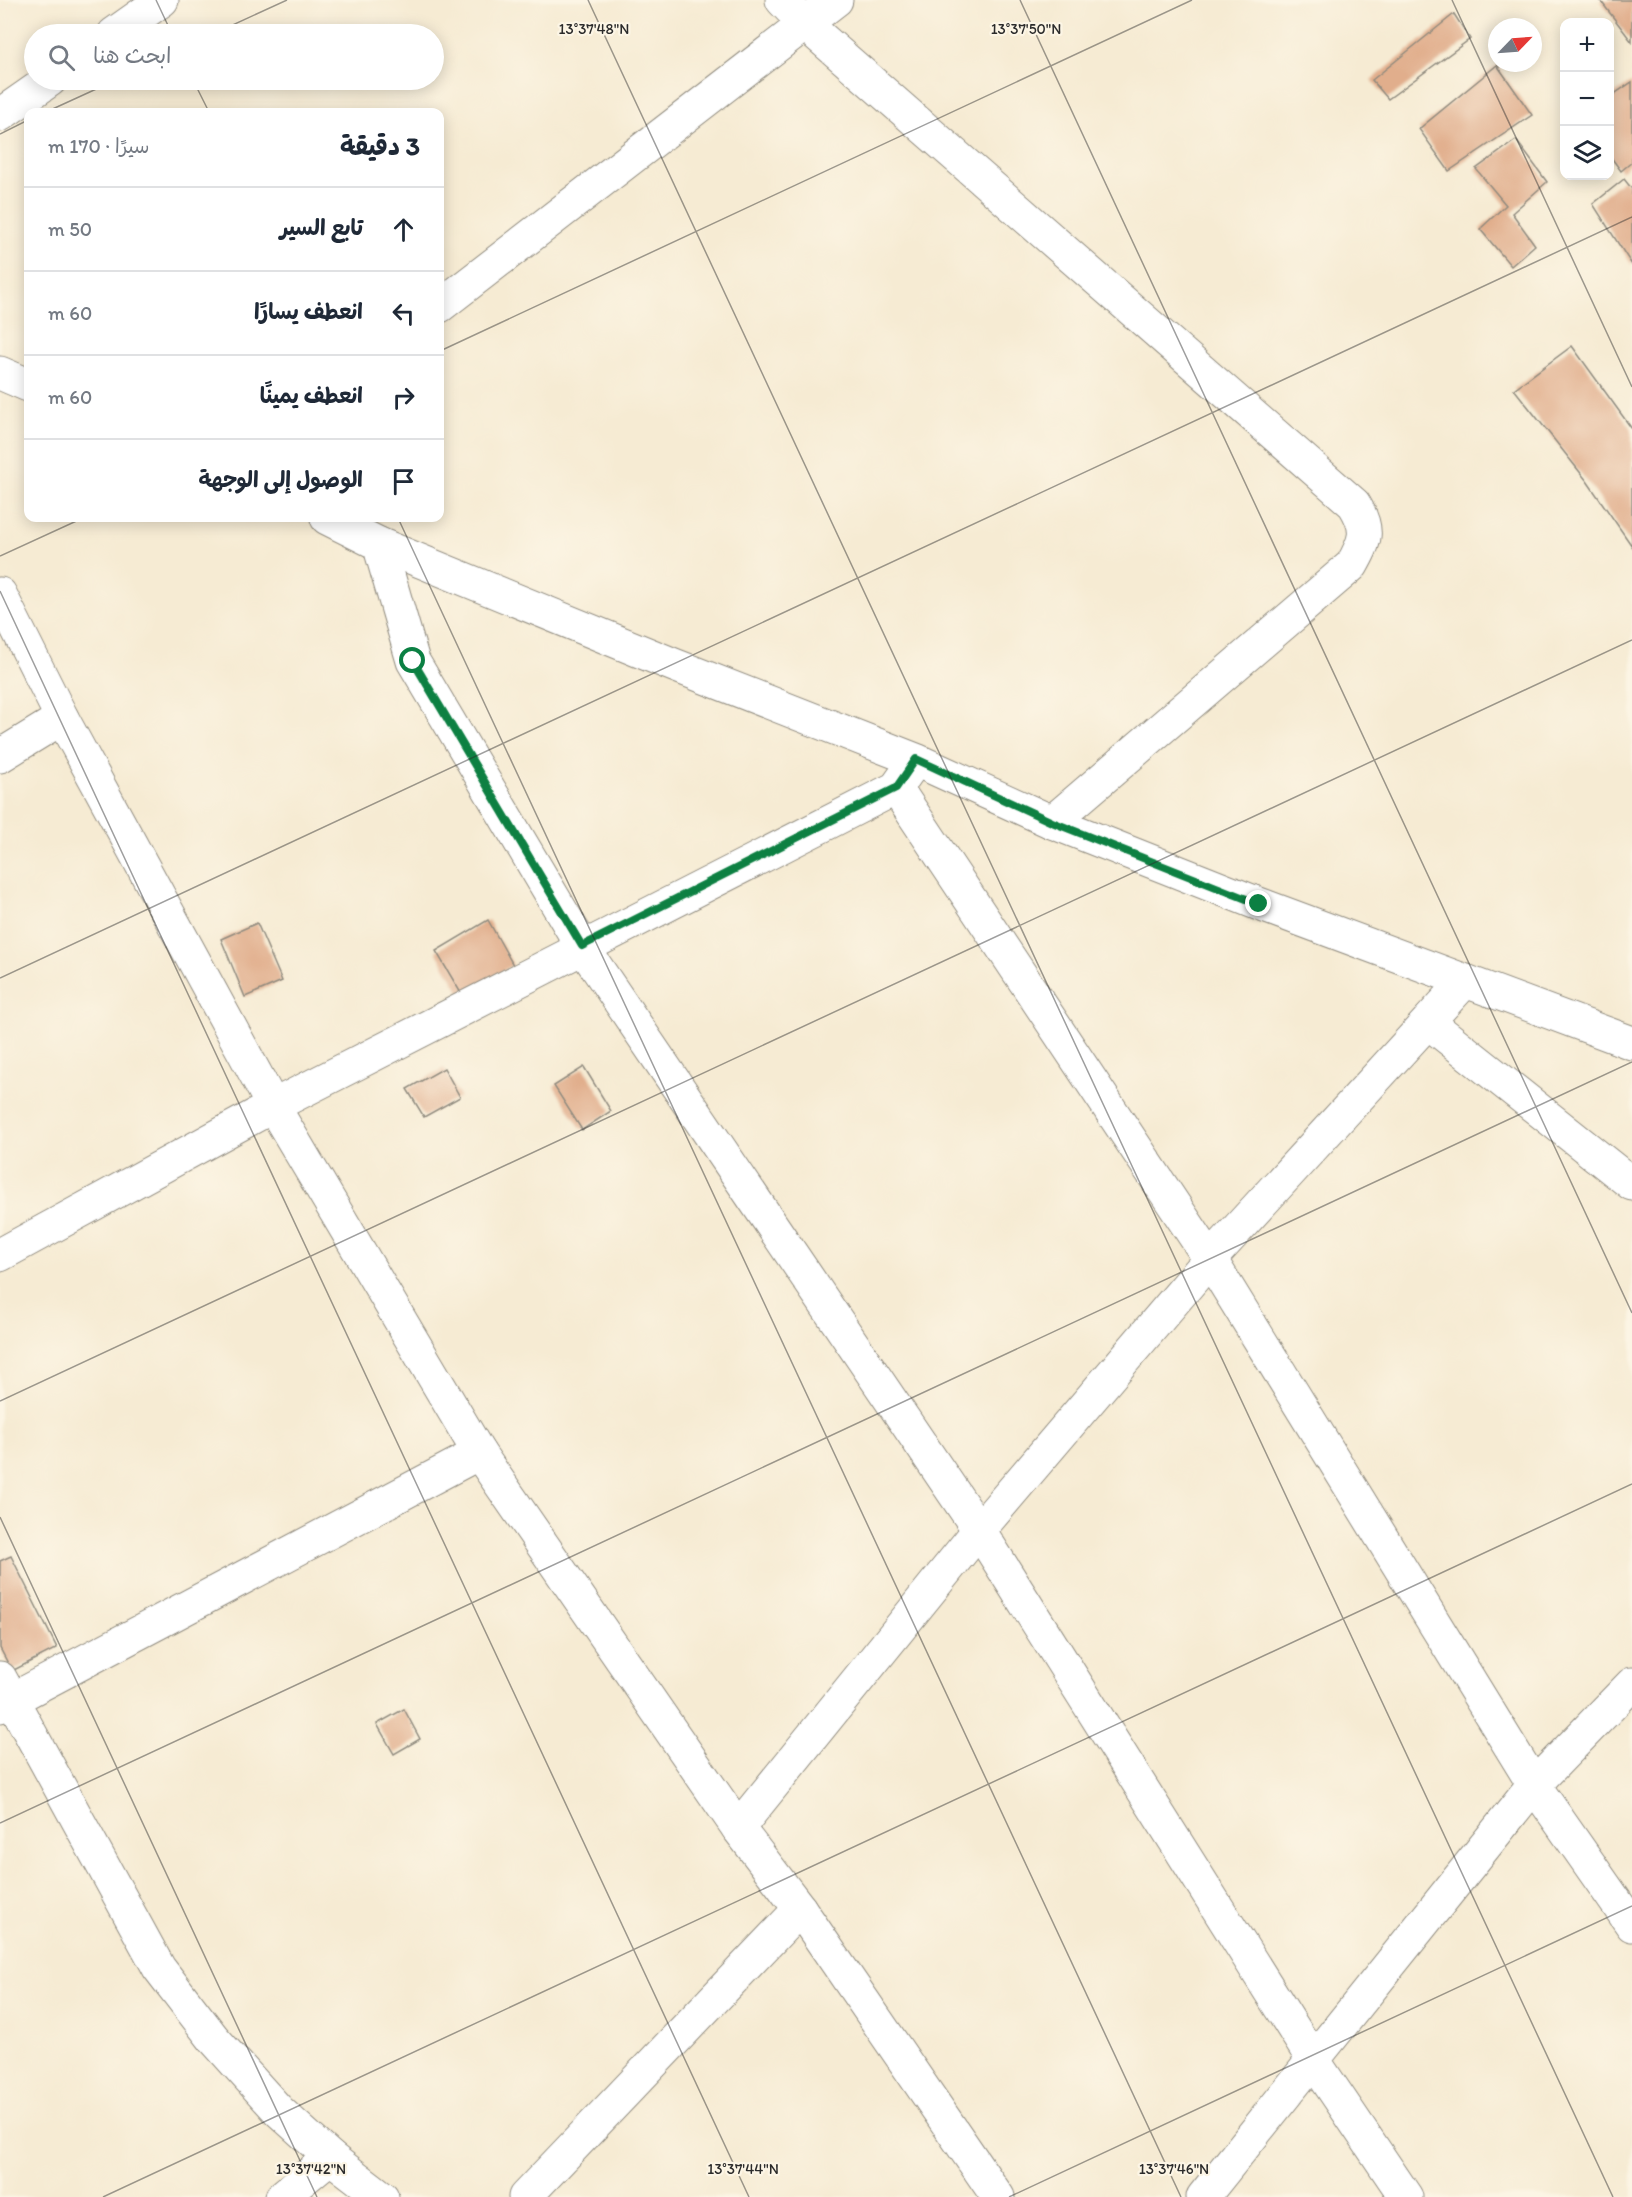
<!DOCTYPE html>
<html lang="ar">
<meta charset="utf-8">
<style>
body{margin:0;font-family:Itim,"Playpen Sans Arabic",sans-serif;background:#f2f2f3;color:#1f2937;direction:rtl}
.controls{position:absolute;right:18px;top:18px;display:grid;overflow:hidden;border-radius:12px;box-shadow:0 3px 15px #0003}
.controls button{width:54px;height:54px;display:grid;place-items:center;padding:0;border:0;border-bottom:2px solid #e0e1e3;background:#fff;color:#1f2937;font:30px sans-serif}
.compass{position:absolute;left:1488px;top:18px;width:54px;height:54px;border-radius:50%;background:#fff;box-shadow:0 3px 15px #0003;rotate:65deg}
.stop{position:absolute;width:18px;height:18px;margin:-14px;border:4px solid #0b8043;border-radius:50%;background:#fff}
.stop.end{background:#0b8043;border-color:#fff;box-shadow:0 2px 6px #0008}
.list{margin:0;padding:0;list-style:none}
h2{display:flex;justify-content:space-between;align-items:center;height:78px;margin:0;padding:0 24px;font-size:26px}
h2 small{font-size:20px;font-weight:400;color:#747a83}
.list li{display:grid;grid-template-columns:39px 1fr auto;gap:18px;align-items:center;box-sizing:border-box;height:84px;padding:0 24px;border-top:2px solid #e0e1e3}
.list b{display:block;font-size:22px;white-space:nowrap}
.list em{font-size:20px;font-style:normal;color:#747a83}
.icon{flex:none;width:33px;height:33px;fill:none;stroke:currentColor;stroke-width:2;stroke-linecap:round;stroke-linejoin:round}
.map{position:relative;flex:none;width:1632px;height:2197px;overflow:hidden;direction:ltr}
.search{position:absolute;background:#fff;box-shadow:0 3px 15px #0003;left:24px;top:24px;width:420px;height:66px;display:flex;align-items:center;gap:15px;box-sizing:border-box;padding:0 21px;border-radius:33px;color:#747a83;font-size:22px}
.panel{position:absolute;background:#fff;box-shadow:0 3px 15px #0003;left:24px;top:108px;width:420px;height:414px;border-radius:12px;direction:rtl}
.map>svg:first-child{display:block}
</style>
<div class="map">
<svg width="1632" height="2197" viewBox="0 0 1632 2197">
<rect width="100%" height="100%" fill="#fcf5e5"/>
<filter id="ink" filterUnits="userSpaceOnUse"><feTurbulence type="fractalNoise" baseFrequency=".0167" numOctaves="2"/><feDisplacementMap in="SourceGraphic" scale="12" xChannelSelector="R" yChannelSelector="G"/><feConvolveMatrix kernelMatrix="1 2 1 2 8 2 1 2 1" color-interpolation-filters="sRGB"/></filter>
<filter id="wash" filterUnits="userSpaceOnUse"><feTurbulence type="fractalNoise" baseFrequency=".008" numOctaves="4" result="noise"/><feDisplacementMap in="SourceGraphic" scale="24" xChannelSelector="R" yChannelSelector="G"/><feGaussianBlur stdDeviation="1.35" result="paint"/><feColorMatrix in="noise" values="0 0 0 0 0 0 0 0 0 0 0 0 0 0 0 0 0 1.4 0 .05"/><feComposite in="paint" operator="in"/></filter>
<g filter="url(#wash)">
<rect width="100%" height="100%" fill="#f6ebd3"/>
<g id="blocks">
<g fill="#e1ae8c">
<path d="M 1600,0 L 1632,0 L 1632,42 Z"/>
<path d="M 1454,14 L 1470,39 L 1388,99 L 1372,80 Z"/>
<path d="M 1497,65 L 1532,115 L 1449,171 L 1419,129 Z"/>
<path d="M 1632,82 L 1632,162 L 1621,171 L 1610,156 L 1610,97 Z"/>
<path d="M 1516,140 L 1547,182 L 1512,213 L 1535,245 L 1511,266 L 1480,229 L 1506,205 L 1476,169 Z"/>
<path d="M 1624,179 L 1632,189 L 1632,265 L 1593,204 Z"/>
<path d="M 1572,346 L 1632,429 L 1632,546 L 1587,481 L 1514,389 Z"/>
<path d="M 488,920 L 513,965 L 462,995 L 436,951 Z"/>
<path d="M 257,923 L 282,981 L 245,997 L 221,939 Z"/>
<path d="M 584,1067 L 611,1111 L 582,1130 L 554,1086 Z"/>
<path d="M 444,1068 L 460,1097 L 424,1117 L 407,1089 Z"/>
<path d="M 11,1556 L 57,1648 L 12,1671 L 0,1648 L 0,1561 Z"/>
<path d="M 404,1709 L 420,1739 L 394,1754 L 377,1724 Z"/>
</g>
</g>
</g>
<g filter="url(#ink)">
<use href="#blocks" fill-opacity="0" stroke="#908b7f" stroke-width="1.5"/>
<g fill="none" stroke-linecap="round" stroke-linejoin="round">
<g stroke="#908b7f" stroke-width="35">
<g id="minor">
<path d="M 782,0 L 804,23 L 1354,504 C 1370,530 1366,540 1352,565 L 1052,822"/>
<path d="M 114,34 L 162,0"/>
<path d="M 0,115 L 50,80"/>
<path d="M 440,306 L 836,0"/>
<path d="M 0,373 L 28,385"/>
<path d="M 327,518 L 379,544 L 674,665 L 916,760 L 1052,822 L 1259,904 L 1632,1043"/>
<path d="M 379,544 L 413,661 L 582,946 L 979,1530 L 1314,2061 L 1406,2197"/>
<path d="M 0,594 L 62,718 L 273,1106 L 479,1453 L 738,1828 L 800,1909 L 998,2197"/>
<path d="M 0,756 L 62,718"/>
<path d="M 896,788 L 1210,1259 L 1534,1785 L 1632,1925"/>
<path d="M 1428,1022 L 1632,1184"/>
<path d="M 0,1255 L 273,1106 L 896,788 L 908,771"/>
<path d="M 0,1678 L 159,1968 L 213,2038 L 279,2111 L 330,2157 L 382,2197"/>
<path d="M 0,1706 L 479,1453"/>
<path d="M 738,1828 L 979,1530 L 1210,1259 L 1465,981"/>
<path d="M 282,2197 L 330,2157"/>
<path d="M 525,2197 L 800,1909"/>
<path d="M 1203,2197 L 1534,1785 L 1632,1684"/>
</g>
</g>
<use href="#minor" stroke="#fff" stroke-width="33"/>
</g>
</g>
<g fill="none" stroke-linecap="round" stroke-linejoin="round" filter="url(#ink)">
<path stroke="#0b8043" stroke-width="8" d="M 413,661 L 582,946 L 896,788 L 916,759 L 1052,822 L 1259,904"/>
</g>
<path fill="none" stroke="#2b2b2b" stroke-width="1.5" stroke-opacity="0.45" d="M 156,0 L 172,34M 588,0 L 1613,2197M 1020,0 L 1632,1313M 1452,0 L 1632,387M 213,34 L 287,0M 193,80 L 209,112M 46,112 L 116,80M 0,134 L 28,120M 440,351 L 1192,0M 398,518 L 1181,2197M 0,556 L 83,518M 0,591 L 749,2197M 0,978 L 1632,217M 0,1401 L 1632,640M 0,1517 L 317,2197M 0,1823 L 1632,1062M 103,2197 L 1632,1484M 1009,2197 L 1632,1906"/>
<g font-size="15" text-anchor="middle" fill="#2b2b2b" stroke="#fcf5e5" stroke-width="4.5" stroke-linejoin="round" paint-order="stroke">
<text x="594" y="34">13°37'48"N</text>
<text x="1026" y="34">13°37'50"N</text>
<text x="311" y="2174">13°37'42"N</text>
<text x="743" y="2174">13°37'44"N</text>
<text x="1174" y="2174">13°37'46"N</text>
</g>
</svg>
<div class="controls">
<button>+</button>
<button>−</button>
<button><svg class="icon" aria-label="layers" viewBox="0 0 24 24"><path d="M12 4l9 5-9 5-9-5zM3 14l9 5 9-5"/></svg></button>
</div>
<svg class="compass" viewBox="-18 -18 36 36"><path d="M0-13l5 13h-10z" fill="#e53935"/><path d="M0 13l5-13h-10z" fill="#747a83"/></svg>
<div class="stop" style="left:413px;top:661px"></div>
<div class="stop end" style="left:1259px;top:904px"></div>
<div class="search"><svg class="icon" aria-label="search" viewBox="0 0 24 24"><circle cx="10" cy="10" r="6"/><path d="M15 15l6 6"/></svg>ابحث هنا</div>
<section class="panel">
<h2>3 دقيقة<small>سيرًا · 170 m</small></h2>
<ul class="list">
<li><svg class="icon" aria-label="ahead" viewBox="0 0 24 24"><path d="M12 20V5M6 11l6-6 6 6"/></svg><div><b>تابع السير</b></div><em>50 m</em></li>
<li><svg class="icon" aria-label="left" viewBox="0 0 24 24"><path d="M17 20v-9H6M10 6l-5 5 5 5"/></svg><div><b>انعطف يسارًا</b></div><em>60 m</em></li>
<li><svg class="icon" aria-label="right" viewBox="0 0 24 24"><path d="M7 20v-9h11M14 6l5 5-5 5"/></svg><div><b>انعطف يمينًا</b></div><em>60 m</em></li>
<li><svg class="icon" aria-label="arrive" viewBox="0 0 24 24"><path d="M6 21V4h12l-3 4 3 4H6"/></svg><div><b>الوصول إلى الوجهة</b></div></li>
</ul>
</section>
</div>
